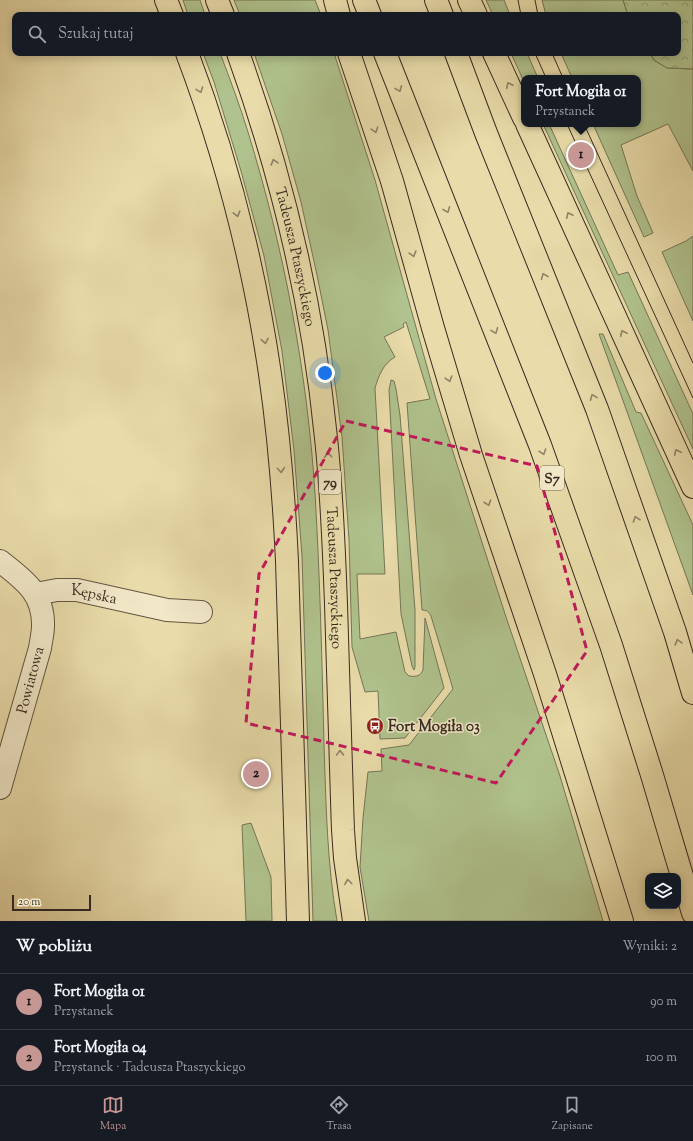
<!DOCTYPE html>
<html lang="pl">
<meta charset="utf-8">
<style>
body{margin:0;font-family:"Sorts Mill Goudy",serif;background:#20242c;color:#f1f3f6}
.controls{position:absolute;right:12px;bottom:12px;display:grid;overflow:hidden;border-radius:8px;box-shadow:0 2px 10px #0003}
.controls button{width:36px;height:36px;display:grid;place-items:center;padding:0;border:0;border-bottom:1px solid #363941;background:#171b24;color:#f1f3f6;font:20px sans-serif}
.scale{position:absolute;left:12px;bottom:10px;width:79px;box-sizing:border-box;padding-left:4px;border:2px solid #392a21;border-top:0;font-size:11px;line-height:14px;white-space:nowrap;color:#392a21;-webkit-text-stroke:3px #f1e8c8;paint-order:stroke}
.you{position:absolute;left:325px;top:373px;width:14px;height:14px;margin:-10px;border:3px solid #fff;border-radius:50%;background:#1a73e8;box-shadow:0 0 0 6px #1a73e833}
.badge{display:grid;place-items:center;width:26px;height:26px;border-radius:50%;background:#c59692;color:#111;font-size:13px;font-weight:700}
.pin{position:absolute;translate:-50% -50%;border:2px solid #fff;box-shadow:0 1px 4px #0006}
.popup{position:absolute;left:521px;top:75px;width:120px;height:52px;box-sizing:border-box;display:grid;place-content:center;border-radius:8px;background:#171b24;filter:drop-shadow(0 1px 3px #0005);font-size:13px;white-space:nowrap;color:#9ea1a6}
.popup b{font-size:15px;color:#f1f3f6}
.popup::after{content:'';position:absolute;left:50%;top:100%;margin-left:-8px;border:8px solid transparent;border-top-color:#171b24}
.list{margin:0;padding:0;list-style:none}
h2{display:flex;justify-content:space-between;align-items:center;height:52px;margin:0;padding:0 16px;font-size:17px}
h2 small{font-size:13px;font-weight:400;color:#9ea1a6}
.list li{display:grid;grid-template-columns:26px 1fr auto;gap:12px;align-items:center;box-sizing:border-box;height:56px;padding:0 16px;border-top:1px solid #363941}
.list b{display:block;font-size:15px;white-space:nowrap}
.list p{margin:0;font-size:13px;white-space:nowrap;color:#9ea1a6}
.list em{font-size:13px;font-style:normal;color:#9ea1a6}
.icon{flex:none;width:22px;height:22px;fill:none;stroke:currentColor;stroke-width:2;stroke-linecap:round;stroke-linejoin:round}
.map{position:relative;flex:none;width:693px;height:921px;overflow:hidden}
.search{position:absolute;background:#171b24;box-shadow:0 2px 10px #0003;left:12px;right:12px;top:12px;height:44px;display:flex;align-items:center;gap:10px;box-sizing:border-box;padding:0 14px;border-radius:8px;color:#9ea1a6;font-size:15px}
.sheet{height:164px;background:#171b24}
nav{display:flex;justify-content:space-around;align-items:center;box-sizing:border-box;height:56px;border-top:1px solid #363941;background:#171b24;font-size:11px;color:#9ea1a6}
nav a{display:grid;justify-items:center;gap:2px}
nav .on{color:#c59692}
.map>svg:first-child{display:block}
</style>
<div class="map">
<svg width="693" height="921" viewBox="0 0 693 921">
<defs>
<pattern id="forest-crowns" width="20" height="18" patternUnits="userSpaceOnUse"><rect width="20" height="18" fill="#b0c28d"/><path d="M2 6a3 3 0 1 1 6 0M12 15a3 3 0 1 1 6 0" fill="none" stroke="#909e73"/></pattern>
</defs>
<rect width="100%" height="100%" fill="#e9dcaa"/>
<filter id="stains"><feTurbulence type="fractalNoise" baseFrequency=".005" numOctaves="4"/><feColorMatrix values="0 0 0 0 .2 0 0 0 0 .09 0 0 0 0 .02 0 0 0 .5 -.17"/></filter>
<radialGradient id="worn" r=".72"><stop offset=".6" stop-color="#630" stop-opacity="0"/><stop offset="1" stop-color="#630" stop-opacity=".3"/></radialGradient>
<g fill="#b0c28d" stroke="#747657">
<path d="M 183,0 L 200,0 L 205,15 L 188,15 Z"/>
<path d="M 234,0 L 315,0 L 321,15 L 240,15 Z"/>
<path d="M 486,0 L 504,0 L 510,15 L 493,15 Z"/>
<path d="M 542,0 L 623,0 L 628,15 L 546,15 Z"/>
<path d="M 203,53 L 220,53 C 230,79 240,106 248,132 C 284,249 307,371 315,493 C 320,577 322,661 324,745 C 326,803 327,864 337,921 L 313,921 L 302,556 L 294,450 L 282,351 L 264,256 L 241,171 L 214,82 Z"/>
<path d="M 254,53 L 334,53 L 375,180 L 436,399 L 506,617 L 560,776 L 603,921 L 369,921 L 360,867 L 363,818 L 368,772 L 382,771 L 381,749 L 409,745 L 453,689 L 431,616 C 429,612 427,610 422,610 L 407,403 L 430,399 L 406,322 L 403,324 L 404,327 L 384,337 L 395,357 C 383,364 379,375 375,388 L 385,574 L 357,574 L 360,639 L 396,632 L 405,672 L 409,676 C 417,677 420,676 423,670 L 425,618 L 444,688 L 405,738 L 380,739 L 378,691 L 365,692 L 352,647 L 349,540 L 342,437 L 328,330 L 317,275 L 301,202 L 282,134 Z"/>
<path d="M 511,53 L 527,53 L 538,78 L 524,78 L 524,82 Z"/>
<path d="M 561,53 L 650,53 L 654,60 L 667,68 L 693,69 L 693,171 L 668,124 L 621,145 L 637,196 L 653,233 L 644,237 L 593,124 L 638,124 L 638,78 L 572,78 Z"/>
<path d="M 543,124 L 549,124 L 618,275 L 628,272 L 693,414 L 693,449 Z"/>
<path d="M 693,236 L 693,321 L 662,252 L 686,241 Z"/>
<path d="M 599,334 L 603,334 L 636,412 L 641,413 L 693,525 L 693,595 Z"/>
<path d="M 391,380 L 394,381 L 396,389 L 400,415 L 415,610 L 415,667 L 414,670 L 412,666 L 401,614 L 389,390 Z"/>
<path d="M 251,823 L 271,877 L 272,921 L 246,921 L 242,825 Z"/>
</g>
<path fill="url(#forest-crowns)" stroke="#747657" d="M 623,0 L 693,0 L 693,69 L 667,68 L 654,60 L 650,53 L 678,53 L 678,15 L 628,15 Z"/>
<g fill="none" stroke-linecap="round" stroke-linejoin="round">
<g stroke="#655643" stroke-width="24">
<g id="minor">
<path d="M 0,561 C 23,579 44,593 43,626 C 43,633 41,641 40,648 L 0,788"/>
<path id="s1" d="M 36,594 L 57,590 L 77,590 L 167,610 L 201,612"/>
</g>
</g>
<g stroke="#392a21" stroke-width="24">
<g id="major">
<path d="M 166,0 L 172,15"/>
<path d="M 217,0 L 223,15"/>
<path d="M 187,53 C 226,156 254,265 270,374 C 279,436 284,498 287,561 L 298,921"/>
<path id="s2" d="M 238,53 C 283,178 313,306 326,438 C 332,493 334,549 336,604 C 338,680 340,755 343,830 L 345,858 L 354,921"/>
</g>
</g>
<g stroke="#392a21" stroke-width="24">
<g id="highway">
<path d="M 335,0 L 339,15"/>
<path d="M 364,0 L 370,15"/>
<path d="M 436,0 L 442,15"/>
<path d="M 469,0 L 476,15"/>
<path d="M 349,53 L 392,181 L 433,328 L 471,455 L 545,674 L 622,921"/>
<path d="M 385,53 L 540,445 L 611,645 L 652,775 L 693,913"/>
<path d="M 456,53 L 486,133 L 597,409 L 675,632 L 693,693"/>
<path d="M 494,53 L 524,118"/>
<path d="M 527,124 L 693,487"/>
</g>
</g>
<use href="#minor" stroke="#f1e8c8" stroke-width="22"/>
<use href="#major" stroke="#e9dcaa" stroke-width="22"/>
<use href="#highway" stroke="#e9dcaa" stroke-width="22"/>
<g stroke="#392a21" stroke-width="1">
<path d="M 518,0 L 521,15"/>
<path d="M 535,0 L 538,15"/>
<path d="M 535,53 L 546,78"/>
<path d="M 552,53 L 563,78"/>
<path d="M 567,124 L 693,398"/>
<path d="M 584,124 L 693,363"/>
</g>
</g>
<defs><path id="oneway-chevron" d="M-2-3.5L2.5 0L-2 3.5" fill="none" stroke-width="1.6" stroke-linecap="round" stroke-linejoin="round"/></defs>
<g stroke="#918366">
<use href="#oneway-chevron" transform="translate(509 85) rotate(-115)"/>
<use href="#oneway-chevron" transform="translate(399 89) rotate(68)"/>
<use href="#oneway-chevron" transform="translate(200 90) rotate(70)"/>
<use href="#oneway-chevron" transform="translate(375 130) rotate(72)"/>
<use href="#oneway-chevron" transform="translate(274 162) rotate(-106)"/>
<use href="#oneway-chevron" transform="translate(447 210) rotate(68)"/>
<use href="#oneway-chevron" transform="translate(237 214) rotate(75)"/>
<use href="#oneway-chevron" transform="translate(569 215) rotate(-115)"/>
<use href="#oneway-chevron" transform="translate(413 254) rotate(74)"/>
<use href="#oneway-chevron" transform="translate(544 276) rotate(-112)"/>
<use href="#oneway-chevron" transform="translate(495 331) rotate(68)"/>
<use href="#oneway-chevron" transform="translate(623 333) rotate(-115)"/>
<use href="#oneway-chevron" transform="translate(265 341) rotate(80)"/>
<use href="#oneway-chevron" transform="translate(449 379) rotate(73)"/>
<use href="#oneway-chevron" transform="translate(593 397) rotate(-112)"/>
<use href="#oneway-chevron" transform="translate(543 452) rotate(71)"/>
<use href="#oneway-chevron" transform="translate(677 452) rotate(-115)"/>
<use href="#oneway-chevron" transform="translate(328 455) rotate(-95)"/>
<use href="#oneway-chevron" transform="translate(281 470) rotate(85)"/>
<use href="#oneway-chevron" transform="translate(488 503) rotate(71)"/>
<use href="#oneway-chevron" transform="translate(636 519) rotate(-109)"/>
<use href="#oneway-chevron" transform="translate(678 642) rotate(-106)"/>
<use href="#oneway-chevron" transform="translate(340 753) rotate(-92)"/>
<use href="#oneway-chevron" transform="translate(348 882) rotate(-97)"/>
</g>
<path fill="none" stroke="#c2185b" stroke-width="3" stroke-dasharray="8 5" stroke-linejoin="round" d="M 346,421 L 537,466 L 587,651 L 496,783 L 246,723 L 259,574 Z"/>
<defs>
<g id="bus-disc" transform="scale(0.9)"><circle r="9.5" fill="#8f2418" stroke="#f1e8c8"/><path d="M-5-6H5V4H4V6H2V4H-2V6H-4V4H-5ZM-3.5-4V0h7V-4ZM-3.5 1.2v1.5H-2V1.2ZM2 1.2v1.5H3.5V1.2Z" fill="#fff"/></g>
</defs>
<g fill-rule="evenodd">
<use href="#bus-disc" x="375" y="726"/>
</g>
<g text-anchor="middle" stroke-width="3" stroke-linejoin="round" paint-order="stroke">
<g fill="#f1e8c8" stroke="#706353" stroke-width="1">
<rect x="540" y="466" width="24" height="24" rx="3"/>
<rect x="319" y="470" width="22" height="24" rx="3"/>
</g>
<g font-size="14" font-weight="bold" fill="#392a21">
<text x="552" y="483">S7</text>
<text x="330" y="487">79</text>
</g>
<g font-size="15" fill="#392a21" stroke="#f1e8c8">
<text dy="5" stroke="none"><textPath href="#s2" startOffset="212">Tadeusza Ptaszyckiego</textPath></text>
<text dy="5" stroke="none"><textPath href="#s2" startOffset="536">Tadeusza Ptaszyckiego</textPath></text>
<text dy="5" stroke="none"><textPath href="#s1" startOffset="59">Kępska</textPath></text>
<text transform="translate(30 680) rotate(-75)" y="5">Powiatowa</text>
</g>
<g font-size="15" font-weight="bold" fill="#392a21" stroke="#f1e8c8" text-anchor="start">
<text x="388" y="731">Fort Mogiła 03</text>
</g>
</g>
<rect width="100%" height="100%" filter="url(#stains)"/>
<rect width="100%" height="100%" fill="url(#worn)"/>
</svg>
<div class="controls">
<button><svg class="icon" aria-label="layers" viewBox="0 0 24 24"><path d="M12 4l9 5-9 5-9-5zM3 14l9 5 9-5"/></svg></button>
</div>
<div class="scale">20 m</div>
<div class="you"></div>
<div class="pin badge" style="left:581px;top:155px">1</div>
<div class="popup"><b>Fort Mogiła 01</b>Przystanek</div>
<div class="pin badge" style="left:256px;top:774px">2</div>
<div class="search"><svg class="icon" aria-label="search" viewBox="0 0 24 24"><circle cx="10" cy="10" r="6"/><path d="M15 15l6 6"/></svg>Szukaj tutaj</div>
</div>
<section class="sheet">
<h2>W pobliżu<small>Wyniki: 2</small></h2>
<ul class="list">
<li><span class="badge">1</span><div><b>Fort Mogiła 01</b><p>Przystanek</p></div><em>90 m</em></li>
<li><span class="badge">2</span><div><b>Fort Mogiła 04</b><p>Przystanek · Tadeusza Ptaszyckiego</p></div><em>100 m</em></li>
</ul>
</section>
<nav>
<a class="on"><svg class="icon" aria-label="map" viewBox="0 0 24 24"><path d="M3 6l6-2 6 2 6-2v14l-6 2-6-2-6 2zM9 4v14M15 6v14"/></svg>Mapa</a>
<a><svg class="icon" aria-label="directions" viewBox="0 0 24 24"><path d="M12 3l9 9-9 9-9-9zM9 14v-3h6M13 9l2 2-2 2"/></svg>Trasa</a>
<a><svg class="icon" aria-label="saved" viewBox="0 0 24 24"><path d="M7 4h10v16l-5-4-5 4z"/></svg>Zapisane</a>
</nav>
